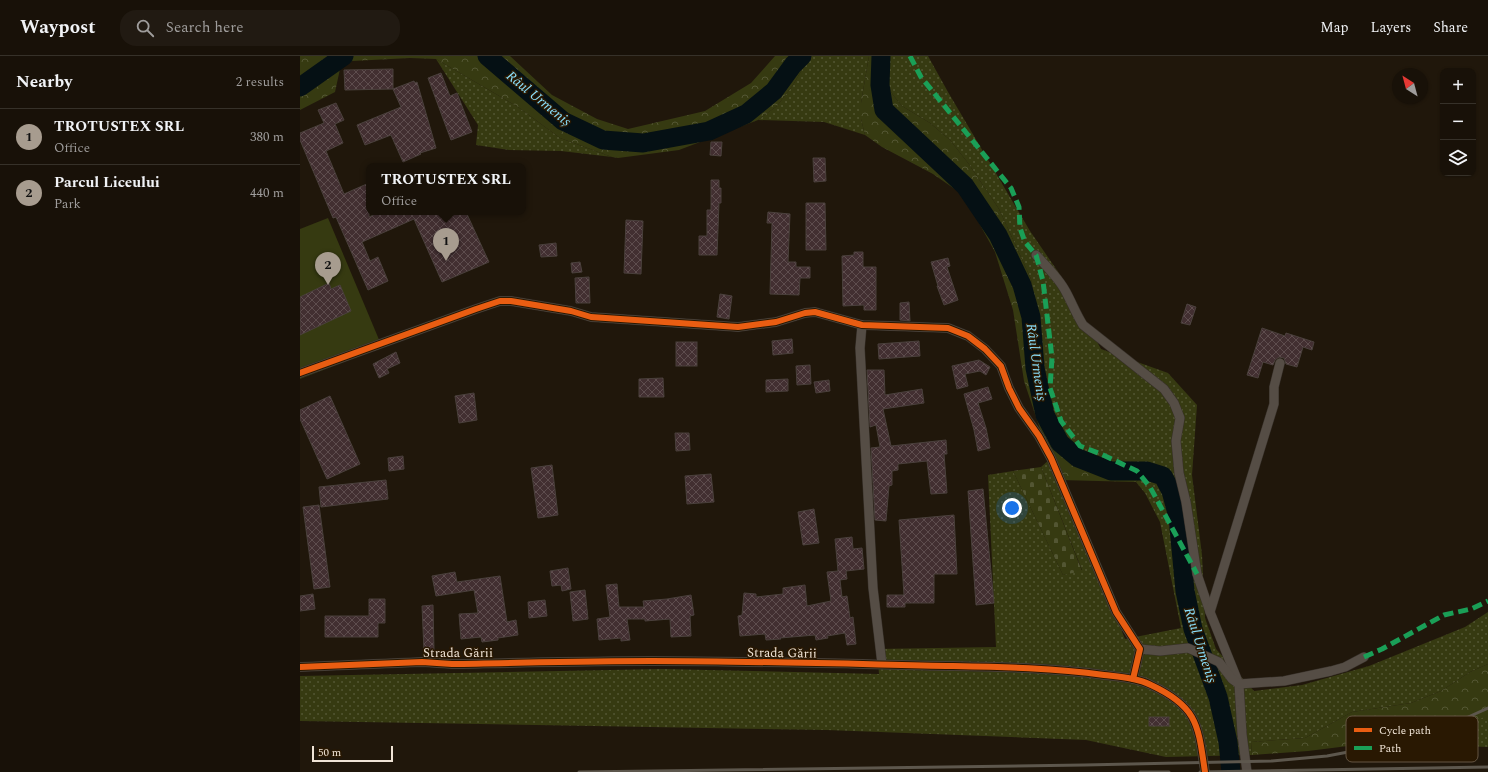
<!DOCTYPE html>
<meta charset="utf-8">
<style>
body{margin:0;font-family:Spectral,serif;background:#211a12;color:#f1f3f6}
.controls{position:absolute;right:12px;top:12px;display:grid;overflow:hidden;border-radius:8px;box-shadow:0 1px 3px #0004}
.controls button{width:36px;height:36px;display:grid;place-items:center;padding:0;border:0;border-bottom:1px solid #363129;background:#181108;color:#f1f3f6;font:20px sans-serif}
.compass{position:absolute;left:1092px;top:12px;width:36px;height:36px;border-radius:50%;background:#181108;box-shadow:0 1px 3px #0004;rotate:324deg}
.scale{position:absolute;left:12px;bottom:10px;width:81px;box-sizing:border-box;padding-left:4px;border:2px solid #f0e4d6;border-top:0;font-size:11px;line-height:14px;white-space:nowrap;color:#f0e4d6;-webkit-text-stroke:3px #291802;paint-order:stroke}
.you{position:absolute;left:712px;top:452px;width:14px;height:14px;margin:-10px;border:3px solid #fff;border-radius:50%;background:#1a73e8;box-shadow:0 0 0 6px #1a73e833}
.badge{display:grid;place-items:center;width:26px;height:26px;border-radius:50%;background:#a79c8f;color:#111;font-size:13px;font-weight:700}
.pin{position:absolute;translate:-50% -33px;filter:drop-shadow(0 1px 2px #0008)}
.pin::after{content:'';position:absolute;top:21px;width:14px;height:12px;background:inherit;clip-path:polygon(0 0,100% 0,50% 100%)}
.popup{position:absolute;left:66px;top:107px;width:160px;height:52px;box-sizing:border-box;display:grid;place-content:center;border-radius:8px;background:#181108;filter:drop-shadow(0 1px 3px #0005);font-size:13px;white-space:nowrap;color:#9f9d9c}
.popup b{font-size:15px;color:#f1f3f6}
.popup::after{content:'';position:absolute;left:50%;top:100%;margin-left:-8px;border:8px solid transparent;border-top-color:#181108}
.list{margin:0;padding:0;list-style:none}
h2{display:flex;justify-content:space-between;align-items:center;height:52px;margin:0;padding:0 16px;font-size:17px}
h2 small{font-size:13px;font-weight:400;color:#9f9d9c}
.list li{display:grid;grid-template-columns:26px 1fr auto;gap:12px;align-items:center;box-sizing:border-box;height:56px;padding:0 16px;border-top:1px solid #363129}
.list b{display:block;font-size:15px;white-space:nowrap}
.list p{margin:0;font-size:13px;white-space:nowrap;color:#9f9d9c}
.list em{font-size:13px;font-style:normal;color:#9f9d9c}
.icon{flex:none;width:22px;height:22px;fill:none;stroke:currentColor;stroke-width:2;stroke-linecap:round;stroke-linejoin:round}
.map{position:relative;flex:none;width:1188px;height:716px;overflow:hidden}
header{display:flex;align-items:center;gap:24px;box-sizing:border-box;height:56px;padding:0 20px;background:#181108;border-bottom:1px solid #363129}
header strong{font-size:19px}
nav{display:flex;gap:22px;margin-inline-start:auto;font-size:14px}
.search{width:280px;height:36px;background:#211a12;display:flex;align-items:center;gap:10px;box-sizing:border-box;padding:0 14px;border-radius:16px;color:#9f9d9c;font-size:15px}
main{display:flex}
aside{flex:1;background:#181108}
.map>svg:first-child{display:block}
</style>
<header>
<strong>Waypost</strong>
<div class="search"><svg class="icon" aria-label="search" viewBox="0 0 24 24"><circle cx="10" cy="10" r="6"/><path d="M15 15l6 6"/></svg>Search here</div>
<nav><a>Map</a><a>Layers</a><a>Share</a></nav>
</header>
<main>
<aside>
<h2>Nearby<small>2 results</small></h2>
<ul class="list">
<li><span class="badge">1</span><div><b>TROTUSTEX SRL</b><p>Office</p></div><em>380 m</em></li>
<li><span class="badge">2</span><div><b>Parcul Liceului</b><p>Park</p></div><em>440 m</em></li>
</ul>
</aside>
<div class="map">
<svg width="1188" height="716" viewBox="0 0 1188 716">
<defs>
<pattern id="grass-dots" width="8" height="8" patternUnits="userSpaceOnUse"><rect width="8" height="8" fill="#363a11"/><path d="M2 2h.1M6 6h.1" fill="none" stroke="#535633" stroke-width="1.8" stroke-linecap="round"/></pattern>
<pattern id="forest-crowns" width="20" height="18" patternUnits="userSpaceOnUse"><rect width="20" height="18" fill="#363a11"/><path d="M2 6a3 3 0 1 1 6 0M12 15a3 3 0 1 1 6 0" fill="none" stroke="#535633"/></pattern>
<pattern id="cemetery-stones" width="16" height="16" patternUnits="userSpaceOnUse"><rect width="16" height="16" fill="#363a11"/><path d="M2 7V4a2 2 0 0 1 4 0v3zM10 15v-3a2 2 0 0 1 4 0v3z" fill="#535633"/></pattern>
<pattern id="building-cross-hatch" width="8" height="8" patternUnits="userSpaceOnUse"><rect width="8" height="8" fill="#422f31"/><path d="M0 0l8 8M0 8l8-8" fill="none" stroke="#5e4d4e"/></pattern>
</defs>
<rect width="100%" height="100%" fill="#20170b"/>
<g fill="url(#grass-dots)">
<path d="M 510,0 L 569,0 L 561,47 L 561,63 L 565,79 L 524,66 L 458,64 L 477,50 L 493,29 Z"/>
<path d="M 588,0 L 628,0 L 648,36 L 730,175 L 763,223 L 801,293 L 868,317 L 897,349 L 892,419 L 902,499 L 905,562 L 916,593 L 954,635 L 1002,629 L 1069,610 L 1165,571 L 1188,556 L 1188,608 L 1170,616 L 1141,635 L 1111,647 L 1052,656 L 1005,682 L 951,686 L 952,699 L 866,701 L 786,684 L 527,674 L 0,665 L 0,620 L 362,613 L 579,618 L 577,593 L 696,591 L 688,419 L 713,415 L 763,519 L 782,514 L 741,411 L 750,403 L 761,424 L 825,583 L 881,572 L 860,466 L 845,437 L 836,426 L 839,423 L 834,406 L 791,401 L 772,391 L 762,377 L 749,353 L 744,303 L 731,223 L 699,153 L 668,107 L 650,84 L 630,67 L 602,50 L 593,39 L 588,30 Z"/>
<path d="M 136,3 L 218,51 L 260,82 L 312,101 L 261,95 L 209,94 L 176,89 L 178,69 Z"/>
<path d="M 1186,660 L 1188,660 L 1188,691 L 1101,688 Z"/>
</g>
<g fill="url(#forest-crowns)">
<path d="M 0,0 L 210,0 L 252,39 L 297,63 L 328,73 L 405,55 L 451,27 L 475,0 L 510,0 L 493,29 L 477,50 L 458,64 L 379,94 L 318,102 L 312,101 L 260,82 L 218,51 L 136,3 L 110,2 L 52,5 L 40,13 L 35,36 L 0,54 Z"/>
<path d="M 569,0 L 588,0 L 588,30 L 593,39 L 602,50 L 630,67 L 650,84 L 668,107 L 699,153 L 731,223 L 744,303 L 749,353 L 762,377 L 772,391 L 791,401 L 834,406 L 839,423 L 836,426 L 761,424 L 750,403 L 724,325 L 713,254 L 695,196 L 674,158 L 659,136 L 633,118 L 582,91 L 565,79 L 561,63 L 561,47 Z"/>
<path d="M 1188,608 L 1188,660 L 1101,688 L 1048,690 L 1008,695 L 952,699 L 951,686 L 1005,682 L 1052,656 L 1111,647 L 1141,635 L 1170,616 Z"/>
</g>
<path fill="url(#cemetery-stones)" d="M 741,411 L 782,515 L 763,519 L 713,415 Z"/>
<path fill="#363a11" d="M 28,162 L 80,286 L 65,298 L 0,323 L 0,173 Z"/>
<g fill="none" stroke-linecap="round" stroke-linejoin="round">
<g stroke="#051014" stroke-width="19">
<path d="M 187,0 L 263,65 L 303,84 L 343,87 L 409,75 L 446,58 L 474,35 L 493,9 L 502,0"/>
<path d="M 581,0 L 580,29 L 584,54 L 665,130 L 698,179 L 722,229 L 731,261 L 735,312 L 745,359 L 760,387 L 778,402 L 811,415 L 847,415 L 863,420 L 871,435 L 878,461 L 885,535 L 893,573 L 918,641 L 928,686 L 931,716"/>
<path d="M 0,31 L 44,0"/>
</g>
</g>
<g fill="url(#building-cross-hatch)" stroke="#4a403c">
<path d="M 93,13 L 93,33 L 45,34 L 44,14 Z"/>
<path d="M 141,17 L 150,40 L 157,37 L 172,76 L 151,84 L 128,22 Z"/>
<path d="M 114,25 L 115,27 L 117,26 L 136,92 L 120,97 L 121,98 L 103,106 L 91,79 L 65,89 L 57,69 L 101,51 L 93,33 Z"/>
<path d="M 36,47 L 44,64 L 35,68 L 43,87 L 26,95 L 44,138 L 69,127 L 69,161 L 80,156 L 166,156 L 189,206 L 142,226 L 114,163 L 62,186 L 70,205 L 78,201 L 88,225 L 68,234 L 36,161 L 33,162 L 0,84 L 0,77 L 24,67 L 18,54 Z"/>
<path d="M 411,86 L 422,86 L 421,100 L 410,99 Z"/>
<path d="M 513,102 L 525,102 L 526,125 L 514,126 Z"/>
<path d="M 411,124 L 419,124 L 419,132 L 421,132 L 421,147 L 419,147 L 417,199 L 399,199 L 399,180 L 407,180 L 407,154 L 411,154 Z"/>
<path d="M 506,147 L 525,147 L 526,194 L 506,194 Z"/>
<path d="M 468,156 L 490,158 L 488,206 L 496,206 L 496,211 L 510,211 L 510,222 L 500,222 L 499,239 L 470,238 L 472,167 L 467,167 Z"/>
<path d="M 326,164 L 343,165 L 341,218 L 324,217 Z"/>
<path d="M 256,187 L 257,200 L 241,201 L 239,189 Z"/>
<path d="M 554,196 L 563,196 L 563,211 L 576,211 L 576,254 L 564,254 L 564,249 L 543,250 L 542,200 L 554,199 Z"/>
<path d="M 648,202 L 650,210 L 647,211 L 658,244 L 644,249 L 637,230 L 638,230 L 631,206 Z"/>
<path d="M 280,206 L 282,216 L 272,217 L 271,207 Z"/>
<path d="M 289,221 L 290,247 L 276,247 L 275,222 Z"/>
<path d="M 29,227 L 31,233 L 40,229 L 51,255 L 0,279 L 0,241 Z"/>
<path d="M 420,238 L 432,240 L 429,263 L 417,261 Z"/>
<path d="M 609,246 L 610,265 L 600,264 L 600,247 Z"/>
<path d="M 887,248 L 896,251 L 890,269 L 881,267 Z"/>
<path d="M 962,272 L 985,280 L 986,277 L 1014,286 L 1012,294 L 1003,291 L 997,311 L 986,308 L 984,302 L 979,301 L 975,304 L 973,309 L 963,306 L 958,322 L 947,319 Z"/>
<path d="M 492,283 L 493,297 L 473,299 L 472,285 Z"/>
<path d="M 619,285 L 620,300 L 579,303 L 578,288 Z"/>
<rect x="376" y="286" width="21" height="24"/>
<path d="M 96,296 L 100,307 L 87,313 L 89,317 L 79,322 L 73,308 Z"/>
<path d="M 679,304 L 690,311 L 686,319 L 680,315 L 665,318 L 668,330 L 657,333 L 652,310 Z"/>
<path d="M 510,309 L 511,328 L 497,329 L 496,310 Z"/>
<path d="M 567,314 L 584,314 L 585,339 L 622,333 L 624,347 L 583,353 L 591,390 L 646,384 L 647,398 L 644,398 L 647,437 L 631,438 L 627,405 L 598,408 L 598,414 L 592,415 L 592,429 L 589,430 L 586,465 L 575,464 L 571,392 L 580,391 L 576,369 L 570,371 Z"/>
<path d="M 363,322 L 364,341 L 339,341 L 339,323 Z"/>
<path d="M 488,323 L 488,335 L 466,336 L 466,324 Z"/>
<path d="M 529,324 L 530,335 L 516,337 L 514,326 Z"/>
<path d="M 688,331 L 692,343 L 678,347 L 686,372 L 690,392 L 678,395 L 674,374 L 664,338 Z"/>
<path d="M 174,337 L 177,364 L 159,367 L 155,340 Z"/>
<path d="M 30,340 L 60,408 L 27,423 L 0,363 L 0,354 Z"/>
<path d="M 375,377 L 389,377 L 390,394 L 376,395 Z"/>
<path d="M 103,400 L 104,413 L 89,415 L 88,402 Z"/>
<path d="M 252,409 L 258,459 L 238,462 L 231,412 Z"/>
<path d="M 411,418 L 414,446 L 387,448 L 385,420 Z"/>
<path d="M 86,424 L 88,443 L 21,451 L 19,431 Z"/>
<path d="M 683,433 L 694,547 L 676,549 L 668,435 Z"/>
<path d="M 19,449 L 30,531 L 14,533 L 3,451 Z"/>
<path d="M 514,453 L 519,487 L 503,489 L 498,456 Z"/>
<path d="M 654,459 L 657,518 L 634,518 L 634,547 L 605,547 L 605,551 L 587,551 L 587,539 L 604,539 L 599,464 Z"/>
<path d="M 552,481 L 553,493 L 562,492 L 564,513 L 546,515 L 547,523 L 540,524 L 542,541 L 547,540 L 550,562 L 553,561 L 556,588 L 547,589 L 545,577 L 527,580 L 528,582 L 516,584 L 515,579 L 480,582 L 481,583 L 466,584 L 465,578 L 440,580 L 438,560 L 442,559 L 444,537 L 456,538 L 456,541 L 483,538 L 483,532 L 505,529 L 507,550 L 531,545 L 527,516 L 538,515 L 535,483 Z"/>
<path d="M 268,512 L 271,533 L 262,535 L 261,529 L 252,530 L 250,515 Z"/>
<path d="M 155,516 L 157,526 L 200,520 L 207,566 L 216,564 L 218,579 L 198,582 L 198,584 L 182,586 L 181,581 L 161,583 L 159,558 L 178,557 L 174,534 L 136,540 L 132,520 Z"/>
<path d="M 317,528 L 319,551 L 344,551 L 343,545 L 367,543 L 391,539 L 394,559 L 390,560 L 391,580 L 371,581 L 370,563 L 345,565 L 345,563 L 327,563 L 330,584 L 321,585 L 321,582 L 299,584 L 297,563 L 310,561 L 306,529 Z"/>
<path d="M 285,534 L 288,563 L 273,565 L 270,536 Z"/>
<path d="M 13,538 L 15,553 L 0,555 L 0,540 Z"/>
<path d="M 69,543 L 85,543 L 85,567 L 78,567 L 78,581 L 25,581 L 25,560 L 69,560 Z"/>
<path d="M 245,544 L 247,560 L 229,562 L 228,546 Z"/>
<path d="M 133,549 L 134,595 L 124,595 L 122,550 Z"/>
<rect x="849" y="661" width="20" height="9"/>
</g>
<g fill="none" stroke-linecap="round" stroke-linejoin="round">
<g stroke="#373029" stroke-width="10">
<g id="street">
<path d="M 736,199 C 747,211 759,222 766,236 C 772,247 776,258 783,269 L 864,333 L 874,347 L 880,362 L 876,385 L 879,417 L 886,446 L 897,518 L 910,556 L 939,628 L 942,678 L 947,716"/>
<path d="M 562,269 L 560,292 L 573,532 L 582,608"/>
<path d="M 0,317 L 176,253 L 200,245 L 211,245 L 271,255 L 291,261 L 438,271 L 476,266 L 505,257 L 515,256 L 562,269 L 648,272 L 668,280 L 685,293 L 701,310 L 709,332 L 719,352 L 739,380 L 751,402 L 816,556 L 840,593 L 833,623"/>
<path d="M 910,556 L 974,348 L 974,331 L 980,307"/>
<path d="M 840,593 L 860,595 L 888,592 L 919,606 L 932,623 L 939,628 L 984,625 L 1031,615 L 1045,611 L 1064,601"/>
<path d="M 0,611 L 122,606 L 152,608 C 218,607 285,605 352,605 C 452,605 553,608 653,610 C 704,611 754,612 804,619 C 820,621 837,622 851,629 C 898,651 898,669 905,716"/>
</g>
</g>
<use href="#street" stroke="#554d45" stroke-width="9"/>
<g stroke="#5d574d" stroke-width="3">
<path d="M 279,716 L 784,709 L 972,705 L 1027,700 L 1080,690 L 1166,662 L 1188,652"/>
<path d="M 840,716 L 869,716"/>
<path d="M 900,716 L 1188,711"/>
</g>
<g stroke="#1a9f57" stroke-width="5" stroke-dasharray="10 5" stroke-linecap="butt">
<path d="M 610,0 L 621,21 L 711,132 L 719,151 L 720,172 L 725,186 L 736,199 L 743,225 L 752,302 L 750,332 L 761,365 L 780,390 L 801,398 L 837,415 L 850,431 L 897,518"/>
<path d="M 1064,601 L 1082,593 L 1144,559 L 1171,553 L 1188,545"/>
</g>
<g stroke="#291802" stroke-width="8">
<g id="cycleway">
<path d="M 0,317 L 176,253 L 200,245 L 211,245 L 271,255 L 291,261 L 438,271 L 476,266 L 505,257 L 515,256 L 562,269 L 648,272 L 668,280 L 685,293 L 701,310 L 709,332 L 719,352 L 739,380 L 751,402 L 816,556 L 840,593 L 833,623"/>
<path d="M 0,611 L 122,606 L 152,608 C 218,607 285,605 352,605 C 452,605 553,608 653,610 C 704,611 754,612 804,619 C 820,621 837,622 851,629 C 898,651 898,669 905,716"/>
</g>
</g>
<use href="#cycleway" stroke="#e95d12" stroke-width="6"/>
</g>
<g text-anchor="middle" stroke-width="3" stroke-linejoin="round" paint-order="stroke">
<g font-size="13" fill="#f0e4d6" stroke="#291802">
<text x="158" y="601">Strada Gării</text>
<text transform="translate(482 596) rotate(1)" y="5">Strada Gării</text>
</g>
<g font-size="14" font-style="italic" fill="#8ae0fe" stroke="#291802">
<text transform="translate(239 42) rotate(39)" y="5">Râul Urmeniș</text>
<text transform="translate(737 306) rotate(82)" y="5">Râul Urmeniș</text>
<text transform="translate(901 589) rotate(72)" y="5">Râul Urmeniș</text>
</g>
</g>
<rect x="1046" y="660" width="132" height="46" rx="6" fill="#291802" stroke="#655542" stroke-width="1"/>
<rect x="1054" y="672" width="18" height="4" fill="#e95d12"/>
<rect x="1054" y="690" width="18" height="4" fill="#1a9f57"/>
<g font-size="11" fill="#f0e4d6">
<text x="1079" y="678">Cycle path</text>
<text x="1079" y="696">Path</text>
</g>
</svg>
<div class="controls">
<button>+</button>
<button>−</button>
<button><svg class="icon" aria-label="layers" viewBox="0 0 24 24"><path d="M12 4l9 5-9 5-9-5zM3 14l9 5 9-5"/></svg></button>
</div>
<svg class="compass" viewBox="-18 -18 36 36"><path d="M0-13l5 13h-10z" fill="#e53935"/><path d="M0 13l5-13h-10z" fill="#9f9d9c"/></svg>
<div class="scale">50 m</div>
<div class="you"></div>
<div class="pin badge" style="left:146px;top:205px">1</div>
<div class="popup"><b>TROTUSTEX SRL</b>Office</div>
<div class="pin badge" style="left:28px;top:229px">2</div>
</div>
</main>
